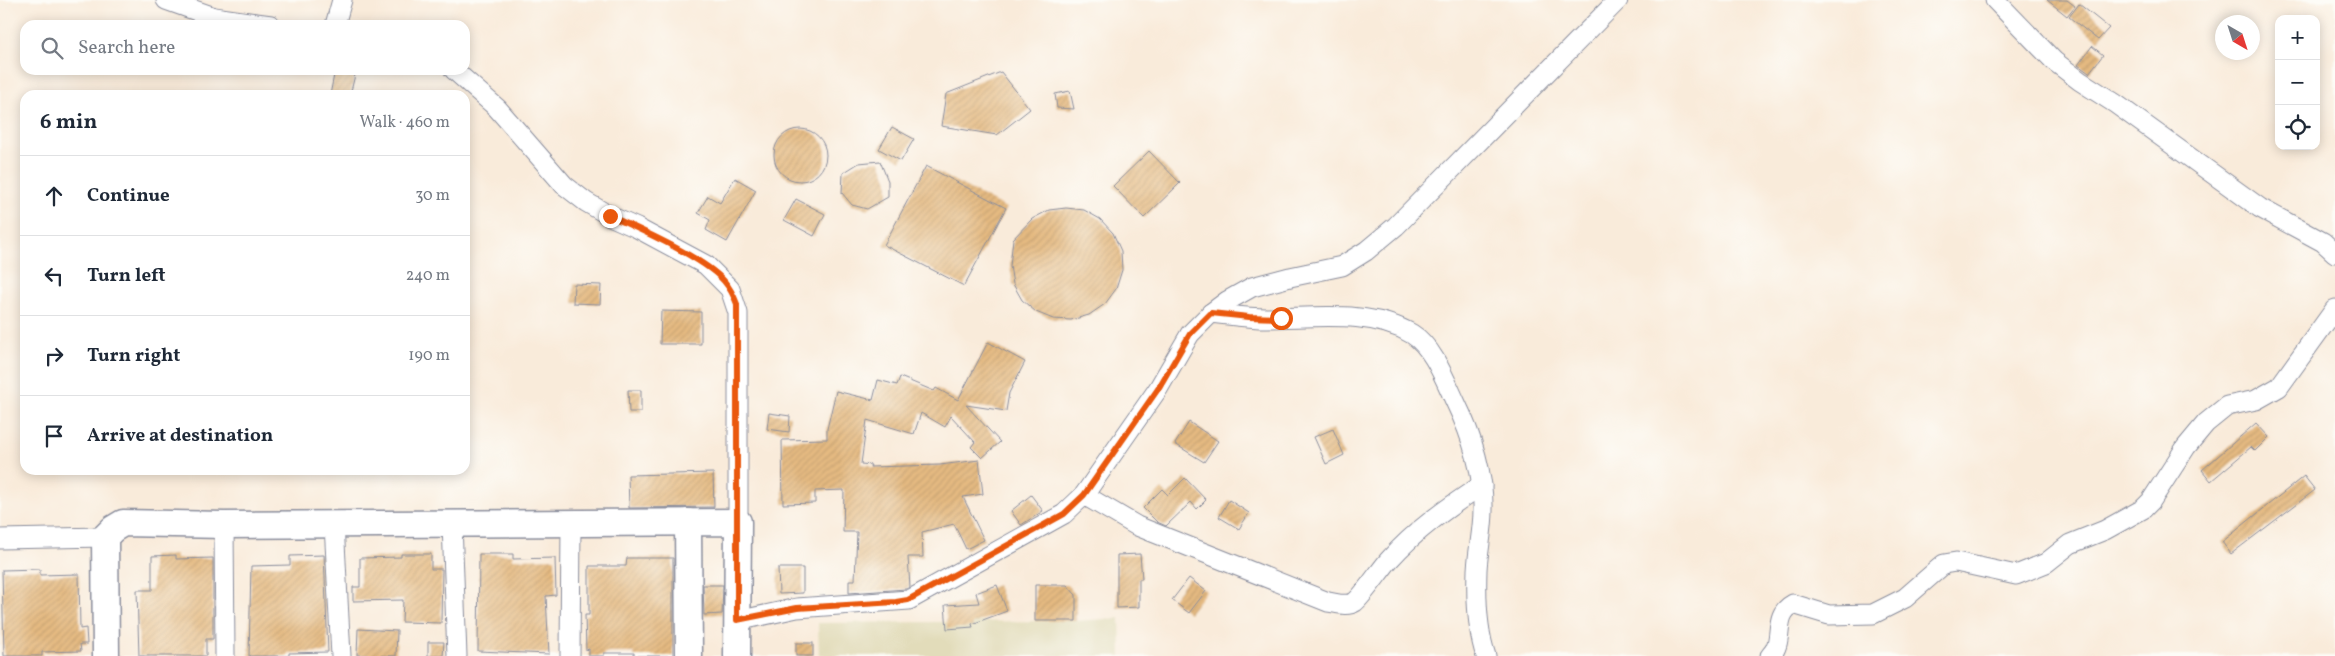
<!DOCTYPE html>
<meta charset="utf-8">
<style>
body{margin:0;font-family:Vollkorn,serif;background:#f2f2f3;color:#1f2937}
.controls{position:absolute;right:15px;top:15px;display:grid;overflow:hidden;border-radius:10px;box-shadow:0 2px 12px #0003}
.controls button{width:45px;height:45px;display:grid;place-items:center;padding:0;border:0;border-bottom:1px solid #e0e1e3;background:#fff;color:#1f2937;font:25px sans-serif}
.compass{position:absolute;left:2215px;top:15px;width:45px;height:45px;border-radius:50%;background:#fff;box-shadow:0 2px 12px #0003;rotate:141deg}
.stop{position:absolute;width:15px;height:15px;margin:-11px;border:4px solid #ea580c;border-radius:50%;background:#fff}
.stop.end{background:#ea580c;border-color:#fff;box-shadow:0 1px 5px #0008}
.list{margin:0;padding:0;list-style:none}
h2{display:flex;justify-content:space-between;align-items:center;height:65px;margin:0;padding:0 20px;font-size:21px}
h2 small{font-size:16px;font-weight:400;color:#747a83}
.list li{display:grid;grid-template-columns:32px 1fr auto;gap:15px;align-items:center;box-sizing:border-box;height:80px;padding:0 20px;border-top:1px solid #e0e1e3}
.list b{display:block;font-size:19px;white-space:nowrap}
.list em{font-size:16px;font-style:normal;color:#747a83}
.icon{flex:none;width:28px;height:28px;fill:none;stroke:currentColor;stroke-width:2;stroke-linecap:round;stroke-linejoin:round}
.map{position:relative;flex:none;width:2335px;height:656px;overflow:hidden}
.search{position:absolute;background:#fff;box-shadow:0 2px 12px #0003;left:20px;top:20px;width:450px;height:55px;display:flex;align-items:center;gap:12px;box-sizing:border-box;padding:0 18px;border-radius:15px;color:#747a83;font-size:19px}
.panel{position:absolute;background:#fff;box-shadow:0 2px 12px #0003;left:20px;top:90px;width:450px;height:385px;border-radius:15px}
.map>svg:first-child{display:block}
</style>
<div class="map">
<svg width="2335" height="656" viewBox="0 0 2335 656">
<defs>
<pattern id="building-hatch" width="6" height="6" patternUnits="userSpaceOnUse" patternTransform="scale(1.25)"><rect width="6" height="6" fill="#e5ba81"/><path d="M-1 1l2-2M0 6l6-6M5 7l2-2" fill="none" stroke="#c4a072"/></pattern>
</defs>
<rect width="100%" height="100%" fill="#fdfcf7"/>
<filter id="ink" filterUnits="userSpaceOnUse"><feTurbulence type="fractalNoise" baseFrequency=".02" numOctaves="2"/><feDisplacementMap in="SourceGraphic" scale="10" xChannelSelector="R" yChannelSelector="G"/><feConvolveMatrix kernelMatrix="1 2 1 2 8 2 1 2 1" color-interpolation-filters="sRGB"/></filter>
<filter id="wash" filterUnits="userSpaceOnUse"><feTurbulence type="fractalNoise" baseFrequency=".0096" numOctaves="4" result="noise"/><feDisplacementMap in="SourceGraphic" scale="20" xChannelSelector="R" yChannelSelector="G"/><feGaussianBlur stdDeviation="1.12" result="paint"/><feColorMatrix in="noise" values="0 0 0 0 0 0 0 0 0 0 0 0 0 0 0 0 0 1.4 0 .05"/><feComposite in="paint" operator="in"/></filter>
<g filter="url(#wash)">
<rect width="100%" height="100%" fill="#f9ebda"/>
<path fill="#e2dcba" d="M 1120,618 L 1121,656 L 819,656 L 818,623 L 1076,621 Z"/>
<g id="blocks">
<g fill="url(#building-hatch)">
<path d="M 2047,0 L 2067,0 L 2075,6 L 2067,16 Z"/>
<path d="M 2079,4 L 2109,28 L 2098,40 L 2069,17 Z"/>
<path d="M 2092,46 L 2103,55 L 2089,73 L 2078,65 Z"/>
<path d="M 335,70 L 355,75 L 350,95 L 330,95 Z"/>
<path d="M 1001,72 L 1030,109 L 997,135 L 941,126 L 946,94 Z"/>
<path d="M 1070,91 L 1074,109 L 1057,108 L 1055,94 Z"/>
<path d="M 892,127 L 914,139 L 901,161 L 879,149 Z"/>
<circle cx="800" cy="155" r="26"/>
<path d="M 1149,151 L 1180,183 L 1144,218 L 1113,186 Z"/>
<path d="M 880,161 L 888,181 L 888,197 L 867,209 L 852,205 L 842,193 L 843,173 L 859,163 Z"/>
<path d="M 926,166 L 1006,208 L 964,286 L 884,245 Z"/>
<path d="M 735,178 L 756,190 L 727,242 L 706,230 L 710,220 L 698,213 L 708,196 L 720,203 Z"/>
<path d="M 796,199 L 825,214 L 814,236 L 784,220 Z"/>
<path d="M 1066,208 L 1084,210 L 1100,219 L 1113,233 L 1121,251 L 1122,270 L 1116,289 L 1105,304 L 1089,315 L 1071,320 L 1053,319 L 1036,312 L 1022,300 L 1013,284 L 1010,266 L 1013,239 L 1032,219 L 1049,210 Z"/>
<path d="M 574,284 L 601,285 L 600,304 L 573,303 Z"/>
<path d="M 661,311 L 701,312 L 701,344 L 660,344 Z"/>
<path d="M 988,342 L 1025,362 L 1009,393 L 1006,411 L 966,405 L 1000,442 L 982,458 L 971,447 L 975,442 L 951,416 L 945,427 L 921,413 L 914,434 L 867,420 L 861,464 L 871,465 L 870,467 L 940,465 L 979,460 L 983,494 L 963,497 L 984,540 L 966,549 L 954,524 L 922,532 L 923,557 L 908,557 L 910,587 L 906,589 L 849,593 L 849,580 L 855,580 L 857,532 L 843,532 L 844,490 L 815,491 L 815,503 L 783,504 L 782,440 L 827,439 L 827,429 L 836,391 L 873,400 L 878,380 L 897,385 L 900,377 L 934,391 L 936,388 L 958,400 Z"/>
<path d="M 628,390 L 641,390 L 641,412 L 629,412 Z"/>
<path d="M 769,413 L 790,416 L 789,432 L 767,429 Z"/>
<path d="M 1189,422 L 1218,441 L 1204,462 L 1175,444 Z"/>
<path d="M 2256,423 L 2269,437 L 2255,451 L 2251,447 L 2211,481 L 2202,470 Z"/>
<path d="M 1333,429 L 1344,455 L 1326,464 L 1314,437 Z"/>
<path d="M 713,473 L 714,507 L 629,508 L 628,475 Z"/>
<path d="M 2304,476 L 2315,490 L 2231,554 L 2222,542 Z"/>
<path d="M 1185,478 L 1206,500 L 1197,509 L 1191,502 L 1166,526 L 1157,522 L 1143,508 L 1162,489 L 1168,495 Z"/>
<path d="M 1031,495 L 1043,511 L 1021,525 L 1011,511 Z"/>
<path d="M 1229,500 L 1249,513 L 1239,529 L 1219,517 Z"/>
<path d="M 401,554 L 431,554 L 431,569 L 442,569 L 441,623 L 402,622 L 403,600 L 353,601 L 353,587 L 360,587 L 360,558 L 401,557 Z"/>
<path d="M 479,554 L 513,554 L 513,559 L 555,558 L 556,595 L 546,596 L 549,654 L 478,651 Z"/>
<path d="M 1140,554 L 1142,579 L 1139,579 L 1139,607 L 1117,608 L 1117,555 Z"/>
<path d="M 176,555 L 176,559 L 213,558 L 213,639 L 206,639 L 206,656 L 139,656 L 137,590 L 152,590 L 152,556 Z"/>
<path d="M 324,555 L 328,652 L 289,653 L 289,656 L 249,656 L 251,566 L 290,565 L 290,556 Z"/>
<path d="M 627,558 L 673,558 L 673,656 L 634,656 L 634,653 L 604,653 L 604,656 L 589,656 L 589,649 L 586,650 L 585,615 L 589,615 L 589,566 L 626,566 Z"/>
<path d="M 778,568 L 803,568 L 803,593 L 779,594 Z"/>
<path d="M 40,569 L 40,575 L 79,574 L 80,629 L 86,628 L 87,644 L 80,644 L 81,651 L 42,652 L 42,656 L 4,656 L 2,570 Z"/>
<path d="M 1189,578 L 1206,591 L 1189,613 L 1172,600 Z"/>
<path d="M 703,585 L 723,585 L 722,614 L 704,615 Z"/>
<path d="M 997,585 L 1007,611 L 972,624 L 973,627 L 947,629 L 945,605 L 979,603 L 976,593 Z"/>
<path d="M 1035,585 L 1067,585 L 1076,595 L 1076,621 L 1035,621 Z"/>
<path d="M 358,629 L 397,631 L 396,656 L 357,655 Z"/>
<path d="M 428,642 L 444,642 L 443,656 L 428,656 Z"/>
<rect x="796" y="643" width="17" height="13"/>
</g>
</g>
</g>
<g filter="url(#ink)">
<use href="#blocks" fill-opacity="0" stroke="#8a8d9c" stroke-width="1"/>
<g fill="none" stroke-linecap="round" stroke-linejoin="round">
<g stroke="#8a8d9c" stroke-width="21">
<g id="street">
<path d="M 166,0 L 214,17 L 271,25"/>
<path d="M 1995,0 L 2054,61 L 2080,81 L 2116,104 L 2260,208 L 2323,242 L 2335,253"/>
<path d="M 335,25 L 342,0"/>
<path d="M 454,70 L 497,108 L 564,185 L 586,202 L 610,216 L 637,228 L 706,265 L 730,289 L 738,313 L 738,522"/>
<path d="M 1211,313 C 1230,315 1248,318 1267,318 C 1314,318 1370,309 1412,334 C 1433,347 1445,380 1455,401 C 1471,434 1484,472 1483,510 C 1483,530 1478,550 1477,570 C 1476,598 1477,630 1486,656"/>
<path d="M 1084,495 L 1137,526 L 1328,602 C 1336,603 1347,607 1355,602 C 1362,597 1381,569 1389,560 C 1416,530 1448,507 1482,485"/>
<path d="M 334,524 L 341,656"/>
<path d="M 452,524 L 457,656"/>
<path d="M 224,525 L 225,656"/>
<path d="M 0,539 L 105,537"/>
<path d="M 737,621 L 797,608 L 909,600 L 1064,514 L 1084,495 L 1158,389 L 1190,334 L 1211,313 L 1227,301 L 1252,287 L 1290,277 L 1342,266 L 1366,251 L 1396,226 L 1618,0"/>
<path d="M 570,656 L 571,523"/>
<path d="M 1770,656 C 1786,641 1771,616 1793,604 L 1829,615 L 1873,614 L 1905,598 L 1944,564 L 1956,562 L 2016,575 L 2046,563 L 2070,544 L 2105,530 L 2143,509 L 2151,501 L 2186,447 L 2206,423 L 2227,406 L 2256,400 L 2279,387 L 2335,309"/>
</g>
</g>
<g stroke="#8a8d9c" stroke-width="29">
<g id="secondary">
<path d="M 688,522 L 689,656"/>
<path d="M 106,656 L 105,537 L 113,529 L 123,523 L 224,525 L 738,522 L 737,656"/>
</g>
</g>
<use href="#street" stroke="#fff" stroke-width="19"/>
<use href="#secondary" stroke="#fff" stroke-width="26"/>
</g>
</g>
<g fill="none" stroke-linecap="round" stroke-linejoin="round" filter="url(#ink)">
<path stroke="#ea580c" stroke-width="6" d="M 610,216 C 639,229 704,258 724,281 C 730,288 734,296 737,304 L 737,620 L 797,608 L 896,602 L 908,600 L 1064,514 L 1084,495 L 1158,389 L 1190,334 L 1211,313 L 1249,317 L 1281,318"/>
</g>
</svg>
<div class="controls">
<button>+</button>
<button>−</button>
<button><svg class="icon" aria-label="locate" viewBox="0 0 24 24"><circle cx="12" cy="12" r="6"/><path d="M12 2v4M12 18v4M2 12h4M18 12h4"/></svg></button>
</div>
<svg class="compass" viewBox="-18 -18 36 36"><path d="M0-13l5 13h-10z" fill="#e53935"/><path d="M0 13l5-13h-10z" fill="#747a83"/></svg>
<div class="stop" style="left:1281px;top:318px"></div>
<div class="stop end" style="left:610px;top:216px"></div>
<div class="search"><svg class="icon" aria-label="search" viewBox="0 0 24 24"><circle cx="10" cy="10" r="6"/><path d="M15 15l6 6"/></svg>Search here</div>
<section class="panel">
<h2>6 min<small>Walk · 460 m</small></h2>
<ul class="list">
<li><svg class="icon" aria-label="ahead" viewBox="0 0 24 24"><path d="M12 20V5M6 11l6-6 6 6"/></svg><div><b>Continue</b></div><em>30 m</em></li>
<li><svg class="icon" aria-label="left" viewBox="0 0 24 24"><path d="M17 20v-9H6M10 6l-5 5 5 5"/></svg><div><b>Turn left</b></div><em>240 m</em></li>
<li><svg class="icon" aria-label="right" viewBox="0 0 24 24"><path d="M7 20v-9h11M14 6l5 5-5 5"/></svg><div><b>Turn right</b></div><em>190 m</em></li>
<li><svg class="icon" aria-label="arrive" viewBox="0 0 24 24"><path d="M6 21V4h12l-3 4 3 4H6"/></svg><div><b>Arrive at destination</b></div></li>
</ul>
</section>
</div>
